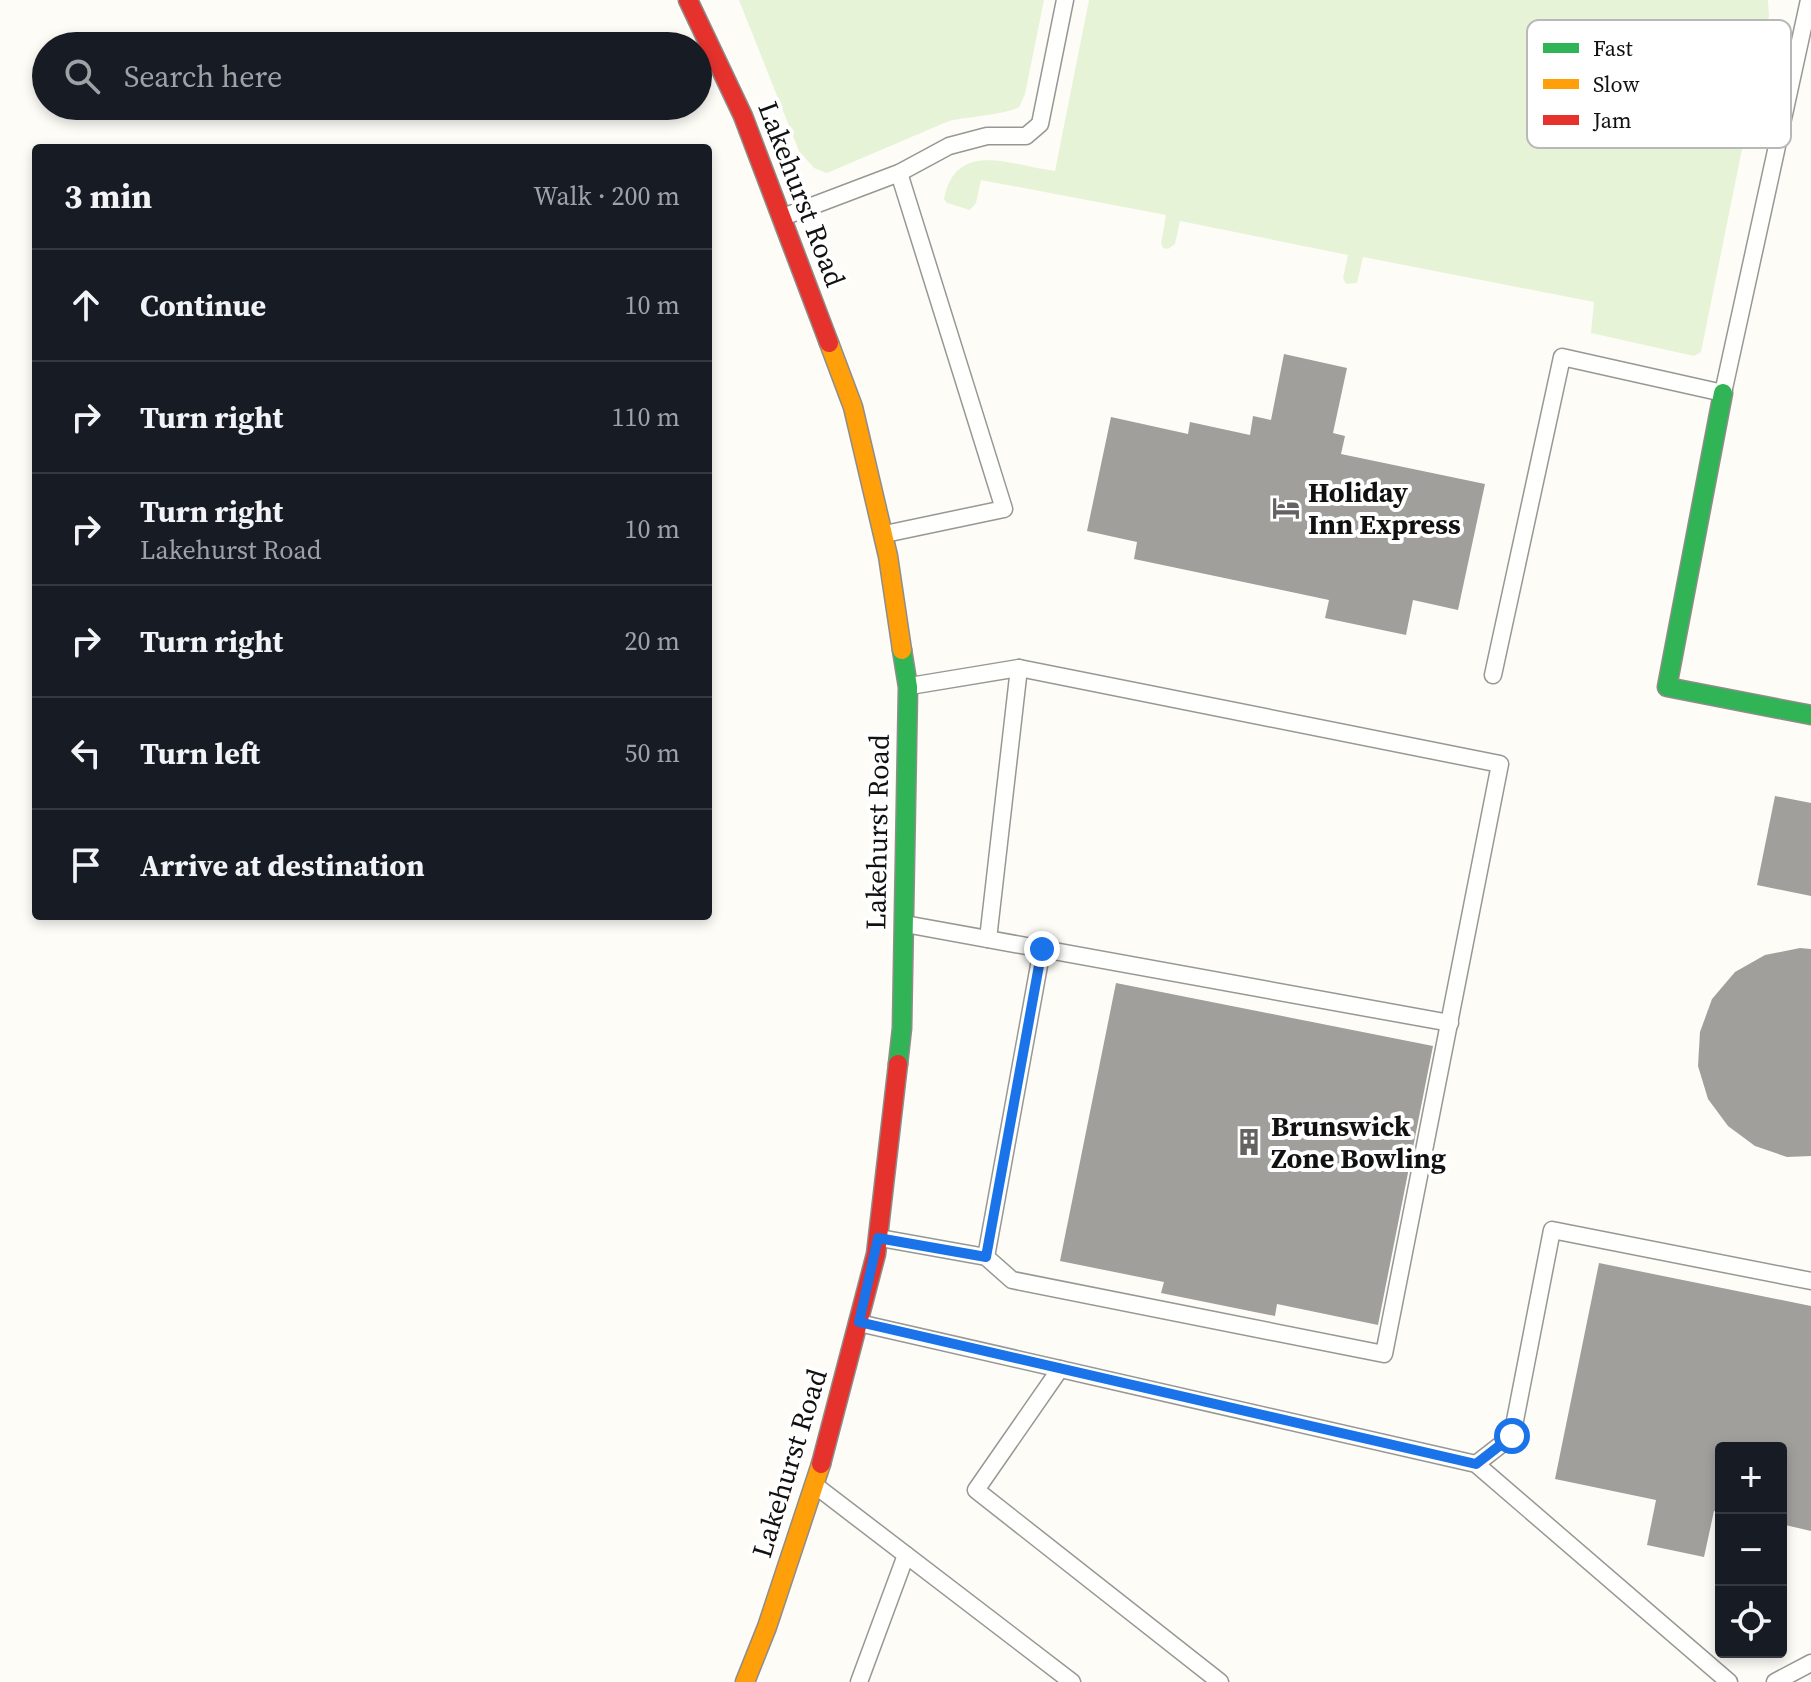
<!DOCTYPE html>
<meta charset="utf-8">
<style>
body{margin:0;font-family:"Source Serif 4",serif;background:#242831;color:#f1f3f6}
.controls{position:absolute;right:24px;bottom:24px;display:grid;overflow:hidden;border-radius:8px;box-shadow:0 4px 12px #0003}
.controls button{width:72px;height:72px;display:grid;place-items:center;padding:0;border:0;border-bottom:2px solid #363941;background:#171b24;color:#f1f3f6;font:40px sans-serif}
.stop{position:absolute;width:24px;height:24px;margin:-18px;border:6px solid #1a73e8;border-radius:50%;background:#fff}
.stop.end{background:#1a73e8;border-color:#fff;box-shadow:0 2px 8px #0008}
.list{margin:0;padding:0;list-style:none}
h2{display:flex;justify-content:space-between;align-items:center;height:104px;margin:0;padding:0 32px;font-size:34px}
h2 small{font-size:26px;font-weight:400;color:#9ea1a6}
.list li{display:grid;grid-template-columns:52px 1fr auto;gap:24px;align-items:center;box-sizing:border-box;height:112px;padding:0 32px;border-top:2px solid #363941}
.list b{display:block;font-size:30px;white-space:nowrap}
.list p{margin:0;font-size:26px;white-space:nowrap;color:#9ea1a6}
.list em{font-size:26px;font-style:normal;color:#9ea1a6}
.icon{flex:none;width:44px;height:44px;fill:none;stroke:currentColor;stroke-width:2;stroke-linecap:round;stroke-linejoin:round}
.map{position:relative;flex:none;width:1811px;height:1682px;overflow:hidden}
.search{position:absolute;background:#171b24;box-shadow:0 4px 12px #0003;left:32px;top:32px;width:680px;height:88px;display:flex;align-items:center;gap:20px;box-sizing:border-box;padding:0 28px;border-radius:44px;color:#9ea1a6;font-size:30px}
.panel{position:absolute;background:#171b24;box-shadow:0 4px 12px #0003;left:32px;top:144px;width:680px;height:776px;border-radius:8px}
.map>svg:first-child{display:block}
</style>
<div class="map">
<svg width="1811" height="1682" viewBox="0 0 1811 1682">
<rect width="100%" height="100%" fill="#fdfcf7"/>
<g fill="#e7f3d7">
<path d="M 739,0 L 1044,0 L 1025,94 C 1025,94 1020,105 1020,106 C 1012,114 964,117 949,121 L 827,173 L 814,168 L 799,151 Z"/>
<path d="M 1089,0 L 1768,0 L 1769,16 L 1701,352 L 1694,356 L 1591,333 L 1594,302 L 1363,257 L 1357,283 L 1346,284 L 1343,278 L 1348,255 L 1180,221 L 1175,244 L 1168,249 L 1163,248 L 1161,244 L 1166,215 L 981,180 L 976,203 L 970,210 L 947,203 L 944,199 C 956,138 1013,166 1055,171 Z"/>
</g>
<g fill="#a19f9c">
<path d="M 1284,354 L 1347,368 L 1333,433 L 1345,436 L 1341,454 L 1485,484 L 1458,610 L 1413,600 L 1406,635 L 1325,618 L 1329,600 L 1134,559 L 1137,542 L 1087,531 L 1111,417 L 1188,434 L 1190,422 L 1250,435 L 1253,416 L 1271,420 Z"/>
<path d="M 1775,796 L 1811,803 L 1811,896 L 1757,885 Z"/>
<path d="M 1800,948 L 1811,949 L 1811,1156 L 1787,1157 L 1755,1146 L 1728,1126 L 1708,1099 L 1698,1066 L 1700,1032 L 1712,999 L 1735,972 L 1765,955 Z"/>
<path d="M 1116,983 L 1433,1046 L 1378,1325 L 1277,1304 L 1275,1316 L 1161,1293 L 1164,1282 L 1060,1261 Z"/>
<path d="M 1599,1263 L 1811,1306 L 1811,1531 L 1781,1524 L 1781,1448 L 1721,1448 L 1721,1512 L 1714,1511 L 1704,1557 L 1647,1545 L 1656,1500 L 1555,1479 Z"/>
</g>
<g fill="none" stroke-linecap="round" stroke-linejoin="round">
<g stroke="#979795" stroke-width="19">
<g id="lane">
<path d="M 899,173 L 949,146 L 987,136 L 1026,136 L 1040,124 L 1065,0"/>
<path d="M 783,217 L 899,173 L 1004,509 L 885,534"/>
<path d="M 1493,675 L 1562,357 L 1723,393 L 1809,0"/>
<path d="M 905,924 L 1450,1023"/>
<path d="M 988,939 L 1019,668"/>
<path d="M 880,1238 L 986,1257 L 1012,1280 L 1384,1354 L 1500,764 L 1019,668 L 910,686"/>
<path d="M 986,1257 L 1042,949"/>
<path d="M 859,1323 L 1476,1464 L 1729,1682"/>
<path d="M 1060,1369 L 976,1490 L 1220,1682"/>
<path d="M 1476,1464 L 1512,1436 L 1552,1230 L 1811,1281"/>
<path d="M 816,1486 L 1072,1682"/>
<path d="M 859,1682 L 906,1555"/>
<path d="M 1775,1682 L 1811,1663"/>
</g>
</g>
<g stroke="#8e8d8b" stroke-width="21">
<g id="fast">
<path d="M 1723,393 L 1667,687 L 1811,715"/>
<path d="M 898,1064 L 902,1028 L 908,687 L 902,650"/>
</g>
</g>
<g stroke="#8e8d8b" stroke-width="21">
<g id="slow">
<path d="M 829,343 L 853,407 L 888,556 L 902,650"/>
<path d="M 745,1682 L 767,1627 L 821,1464"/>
</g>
</g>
<g stroke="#8e8d8b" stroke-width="21">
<g id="jam">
<path d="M 688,0 L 743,116 L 829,343"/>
<path d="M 821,1464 L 876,1254 L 898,1064"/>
</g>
</g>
<use href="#lane" stroke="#fffffe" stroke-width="16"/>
<use href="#fast" stroke="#30b455" stroke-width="18"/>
<use href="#slow" stroke="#ff9f0a" stroke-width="18"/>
<use href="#jam" stroke="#e5322d" stroke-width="18"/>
</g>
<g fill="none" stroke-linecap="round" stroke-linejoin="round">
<path stroke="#1a73e8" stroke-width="10" d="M 1042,949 L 986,1257 L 878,1238 L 859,1322 L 1476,1464 L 1512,1436"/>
</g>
<defs>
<g id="hotel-bare" transform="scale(2.16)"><path d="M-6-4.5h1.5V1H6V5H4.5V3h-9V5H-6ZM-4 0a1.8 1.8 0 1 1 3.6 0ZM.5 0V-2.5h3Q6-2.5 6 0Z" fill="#646362" stroke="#fff" stroke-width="2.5" paint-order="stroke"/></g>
<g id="building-bare" transform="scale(2.16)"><path d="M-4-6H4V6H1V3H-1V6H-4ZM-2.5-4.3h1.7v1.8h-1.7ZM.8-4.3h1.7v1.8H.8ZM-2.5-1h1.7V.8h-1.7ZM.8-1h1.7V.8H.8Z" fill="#646362" stroke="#fff" stroke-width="2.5" paint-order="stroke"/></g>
</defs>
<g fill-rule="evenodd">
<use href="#hotel-bare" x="1286" y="508"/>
<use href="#building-bare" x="1249" y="1142"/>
</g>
<g text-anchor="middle" stroke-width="8" stroke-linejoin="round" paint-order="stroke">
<g font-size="28" fill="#111" stroke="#fff">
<text transform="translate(802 194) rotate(69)" y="10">Lakehurst Road</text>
<text transform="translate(877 832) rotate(-89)" y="10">Lakehurst Road</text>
<text transform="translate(789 1463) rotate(-73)" y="10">Lakehurst Road</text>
</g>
<g font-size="28" font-weight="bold" fill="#111" stroke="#fff" text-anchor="start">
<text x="1308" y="502">Holiday<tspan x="1308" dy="32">Inn Express</tspan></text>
<text x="1271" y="1136">Brunswick<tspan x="1271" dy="32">Zone Bowling</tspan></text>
</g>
</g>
<rect x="1527" y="20" width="264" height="128" rx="12" fill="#fff" stroke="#b8b8b8" stroke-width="2"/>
<rect x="1543" y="43" width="36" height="10" fill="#30b455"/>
<rect x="1543" y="79" width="36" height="10" fill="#ff9f0a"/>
<rect x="1543" y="115" width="36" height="10" fill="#e5322d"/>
<g font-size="22" fill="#111">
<text x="1593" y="56">Fast</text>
<text x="1593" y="92">Slow</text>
<text x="1593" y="128">Jam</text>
</g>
</svg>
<div class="controls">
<button>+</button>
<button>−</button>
<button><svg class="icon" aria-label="locate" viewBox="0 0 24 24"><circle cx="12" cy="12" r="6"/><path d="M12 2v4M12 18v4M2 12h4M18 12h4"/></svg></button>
</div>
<div class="stop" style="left:1512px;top:1436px"></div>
<div class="stop end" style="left:1042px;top:949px"></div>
<div class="search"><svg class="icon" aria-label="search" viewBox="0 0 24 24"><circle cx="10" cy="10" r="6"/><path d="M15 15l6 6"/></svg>Search here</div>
<section class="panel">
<h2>3 min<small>Walk · 200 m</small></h2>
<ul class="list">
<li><svg class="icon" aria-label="ahead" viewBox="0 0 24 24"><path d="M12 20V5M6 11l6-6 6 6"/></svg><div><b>Continue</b></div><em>10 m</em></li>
<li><svg class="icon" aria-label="right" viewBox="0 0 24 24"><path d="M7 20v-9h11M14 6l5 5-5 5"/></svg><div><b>Turn right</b></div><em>110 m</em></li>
<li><svg class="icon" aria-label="right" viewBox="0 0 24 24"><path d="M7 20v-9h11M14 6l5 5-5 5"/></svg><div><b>Turn right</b><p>Lakehurst Road</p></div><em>10 m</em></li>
<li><svg class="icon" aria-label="right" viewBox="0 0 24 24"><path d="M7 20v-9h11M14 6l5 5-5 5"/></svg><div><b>Turn right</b></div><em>20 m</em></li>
<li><svg class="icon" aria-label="left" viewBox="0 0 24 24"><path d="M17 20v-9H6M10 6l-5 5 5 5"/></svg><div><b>Turn left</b></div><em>50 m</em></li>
<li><svg class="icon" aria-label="arrive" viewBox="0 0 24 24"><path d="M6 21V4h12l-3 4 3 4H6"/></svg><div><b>Arrive at destination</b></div></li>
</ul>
</section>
</div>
